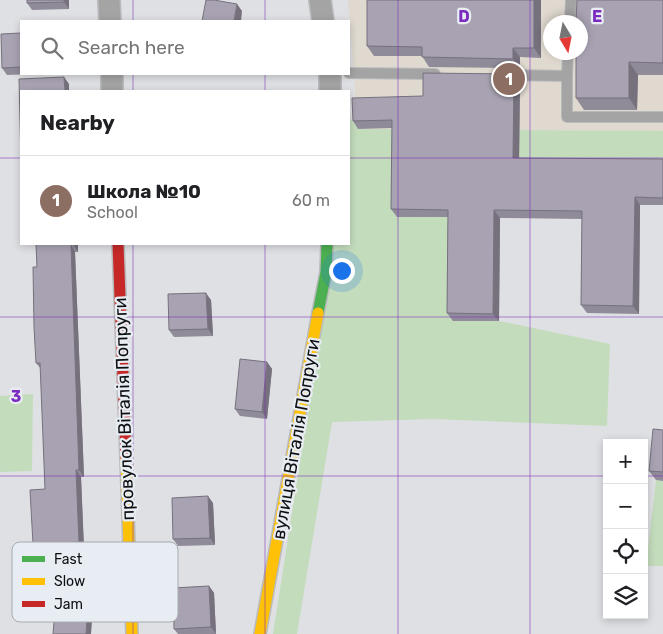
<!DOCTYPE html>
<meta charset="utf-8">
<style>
body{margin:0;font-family:Rubik,sans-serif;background:#f6f6f6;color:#202124}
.controls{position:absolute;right:15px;bottom:15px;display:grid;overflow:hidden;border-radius:0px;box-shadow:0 2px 8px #0003}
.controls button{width:45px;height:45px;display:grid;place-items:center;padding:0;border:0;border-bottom:1px solid #e0e0e0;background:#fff;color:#202124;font:25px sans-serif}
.compass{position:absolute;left:543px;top:15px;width:45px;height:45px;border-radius:50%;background:#fff;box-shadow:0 2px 8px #0003;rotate:170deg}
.you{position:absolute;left:341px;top:270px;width:18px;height:18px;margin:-12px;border:4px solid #fff;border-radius:50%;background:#1a73e8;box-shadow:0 0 0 8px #1a73e833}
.badge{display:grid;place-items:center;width:32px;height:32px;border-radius:50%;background:#0f766e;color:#fff;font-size:16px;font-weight:700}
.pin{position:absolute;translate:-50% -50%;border:2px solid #fff;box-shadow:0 1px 5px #0006}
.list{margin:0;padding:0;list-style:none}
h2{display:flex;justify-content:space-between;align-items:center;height:65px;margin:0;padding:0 20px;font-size:21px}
h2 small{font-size:16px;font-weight:400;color:#757577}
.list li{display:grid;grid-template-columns:32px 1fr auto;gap:15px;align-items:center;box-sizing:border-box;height:90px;padding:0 20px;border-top:1px solid #e0e0e0}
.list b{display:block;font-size:19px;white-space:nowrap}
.list p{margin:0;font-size:16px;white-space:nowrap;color:#757577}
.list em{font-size:16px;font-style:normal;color:#757577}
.icon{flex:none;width:28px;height:28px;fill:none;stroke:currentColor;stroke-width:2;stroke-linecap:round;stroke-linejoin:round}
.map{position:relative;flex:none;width:663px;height:634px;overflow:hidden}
.search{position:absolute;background:#fff;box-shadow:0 2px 8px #0003;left:20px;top:20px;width:330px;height:55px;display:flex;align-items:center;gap:12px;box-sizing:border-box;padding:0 18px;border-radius:0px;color:#757577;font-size:19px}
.panel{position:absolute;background:#fff;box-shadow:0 2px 8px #0003;left:20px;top:90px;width:330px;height:155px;border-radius:0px}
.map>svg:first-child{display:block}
</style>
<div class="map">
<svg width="663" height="634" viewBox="0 0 663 634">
<rect width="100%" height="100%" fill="#dee0e3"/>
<path fill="#dfd9d0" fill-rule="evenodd" d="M 348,0 L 663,0 L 663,131 L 358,129 ZM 550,22 L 580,22 L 580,52 L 550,52 Z"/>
<g fill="#c3dcbc">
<path d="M 349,117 L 359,129 L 663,131 L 663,167 L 454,218 L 499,321 L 610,344 L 607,426 L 433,419 L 332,422 L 297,634 L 273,634 L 334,244 L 349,244 Z"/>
<path d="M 33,394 L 32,471 L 0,472 L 0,396 Z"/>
<path d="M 656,480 L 663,481 L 663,566 L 646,566 Z"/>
</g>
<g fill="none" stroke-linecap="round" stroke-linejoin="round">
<g stroke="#b9babc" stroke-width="12">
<g id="lane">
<path d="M 570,22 L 571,0"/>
<path d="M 349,73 L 435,74"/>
<path d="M 502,75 L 567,76 L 568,53"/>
<path d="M 567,76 L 567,117 L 663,117"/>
</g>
</g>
<g stroke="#b9babc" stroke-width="24">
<g id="street">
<path d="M 109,0 L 110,21"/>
<path d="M 320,0 L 323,21"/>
<path d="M 112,74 L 112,91"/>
<path d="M 330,91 L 330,74"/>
</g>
</g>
<g stroke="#b9babc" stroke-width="14">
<path id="fast" d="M 318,313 L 326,272 L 327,244"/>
</g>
<g stroke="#b9babc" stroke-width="14">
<g id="slow">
<path d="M 126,457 L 132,634"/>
<path d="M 260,634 L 318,313"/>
</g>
</g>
<g stroke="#b9babc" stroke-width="14">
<path id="jam" d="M 118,244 L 126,457"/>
</g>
<use href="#lane" stroke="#a4a4a4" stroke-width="10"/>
<use href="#street" stroke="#a4a4a4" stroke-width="21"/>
<use href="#fast" stroke="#4caf50" stroke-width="11"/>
<use href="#slow" stroke="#ffc107" stroke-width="11"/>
<use href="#jam" stroke="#c62828" stroke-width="11"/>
</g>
<g fill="#908b99">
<path d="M 27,0 L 69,0 L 69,9 L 32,10 L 27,3 Z"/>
<path d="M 541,0 L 541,58 L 520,57 L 520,68 L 429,67 L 422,56 L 374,56 L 367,46 Z"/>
<path d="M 663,0 L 663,75 L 638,75 L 637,110 L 584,110 L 576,98 Z"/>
<path d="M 21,33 L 21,74 L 35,74 L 7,75 L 2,68 Z"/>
<path d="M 520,82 L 519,158 L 663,159 L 663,205 L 640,205 L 639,314 L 587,313 L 581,305 L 582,219 L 500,218 L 499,321 L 453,321 L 447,313 L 448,217 L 397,217 L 391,209 L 392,128 L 358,129 L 353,121 Z"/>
<path d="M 36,244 L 78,244 L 78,252 L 75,252 L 84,477 L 81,477 L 84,549 L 38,551 L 33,544 L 45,489 L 41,369 L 36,363 L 37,267 Z"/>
<path d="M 211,300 L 213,336 L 174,337 L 169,330 Z"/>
<path d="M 267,362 L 272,369 L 267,419 L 240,416 L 235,409 Z"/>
<path d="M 663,430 L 663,481 L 656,480 L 649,471 Z"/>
<path d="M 213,503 L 215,545 L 178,546 L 173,539 Z"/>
<path d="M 209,586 L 214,593 L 216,634 L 178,634 L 174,629 Z"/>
</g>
<g fill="#76717d">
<path d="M 64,0 L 69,0 L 69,9 L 64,2 Z"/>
<path d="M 534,0 L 541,0 L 541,58 L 534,48 Z"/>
<path d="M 237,4 L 242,11 L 241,21 L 234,21 Z"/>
<path d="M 513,48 L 520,57 L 520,68 L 513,59 Z"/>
<path d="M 629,62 L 638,75 L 637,110 L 629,98 Z"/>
<path d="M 514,74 L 520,82 L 519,166 L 513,158 Z"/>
<path d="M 64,77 L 69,84 L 69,91 L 65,91 Z"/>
<path d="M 635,197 L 640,205 L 639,314 L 633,306 Z"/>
<path d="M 494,210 L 500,218 L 499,321 L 493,314 Z"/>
<path d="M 73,244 L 78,244 L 78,252 Z"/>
<path d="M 71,245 L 75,252 L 84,477 L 79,470 Z"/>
<path d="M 206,293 L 211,300 L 213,336 L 208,329 Z"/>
<path d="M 267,362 L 272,369 L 267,419 L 262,412 Z"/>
<path d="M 76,470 L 81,477 L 84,549 L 79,542 Z"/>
<path d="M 208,496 L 213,503 L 215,545 L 210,538 Z"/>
<path d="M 209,586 L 214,593 L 216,634 L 211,627 Z"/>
<path d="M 89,588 L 94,595 L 91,634 L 86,634 Z"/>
</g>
<g fill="#a8a2b2" stroke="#76717d">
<path d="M 27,0 L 64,0 L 64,2 L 27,3 Z"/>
<path d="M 206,0 L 214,0 L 237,4 L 234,21 L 202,21 Z"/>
<path d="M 367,0 L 534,0 L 534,48 L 513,48 L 513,59 L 422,57 L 422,47 L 367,46 Z"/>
<path d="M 577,0 L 663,0 L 663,63 L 629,62 L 629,98 L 576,98 L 576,52 L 580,52 L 580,22 L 576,22 Z"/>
<path d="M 21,33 L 21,67 L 2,68 L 1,34 Z"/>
<path d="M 423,73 L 514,74 L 513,158 L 663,159 L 663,198 L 635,197 L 633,306 L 581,305 L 582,211 L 494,210 L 493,314 L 447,313 L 448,210 L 391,209 L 392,120 L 353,121 L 352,98 L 423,96 Z"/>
<path d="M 64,77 L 65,91 L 21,91 L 21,162 L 19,79 Z"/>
<path d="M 36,244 L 73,244 L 71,245 L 79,470 L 76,470 L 79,542 L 33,544 L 30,490 L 45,489 L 40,363 L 36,363 L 34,327 L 33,267 L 37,267 Z"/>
<path d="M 206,293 L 208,329 L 169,330 L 168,294 Z"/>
<path d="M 240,359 L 267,362 L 262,412 L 235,409 Z"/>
<path d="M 653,429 L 663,430 L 663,472 L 649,471 Z"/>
<path d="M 208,496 L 210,538 L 173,539 L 172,498 Z"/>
<path d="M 57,586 L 89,588 L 86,634 L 53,634 Z"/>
<path d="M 209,586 L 211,627 L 174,629 L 173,588 Z"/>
</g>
<path fill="none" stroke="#7b2cbf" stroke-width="1" stroke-opacity="0.55" d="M 133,0 L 133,21M 265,0 L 265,21M 398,0 L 398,634M 530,0 L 530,634M 133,74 L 133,91M 265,74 L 265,91M 0,158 L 21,158M 349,158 L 663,158M 133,244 L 133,634M 265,244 L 265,634M 0,317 L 663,317M 0,476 L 607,476M 644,476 L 663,476"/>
<g text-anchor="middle" stroke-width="4.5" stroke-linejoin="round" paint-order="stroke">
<g font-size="18" fill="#0d0f11" stroke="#e8edf3">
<text transform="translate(124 409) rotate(-92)" y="6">провулок Віталія Попруги</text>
<text transform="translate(296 439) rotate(-80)" y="6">вулиця Віталія Попруги</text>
</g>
</g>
<rect x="12" y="542" width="166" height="80" rx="8" fill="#e8edf3" stroke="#a6aaaf" stroke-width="1"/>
<rect x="22" y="556" width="23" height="6" fill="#4caf50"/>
<rect x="22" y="578" width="23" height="7" fill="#ffc107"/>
<rect x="22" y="601" width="23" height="6" fill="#c62828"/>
<g font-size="14" fill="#0d0f11">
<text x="54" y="564">Fast</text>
<text x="54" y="586">Slow</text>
<text x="54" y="609">Jam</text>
</g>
<g font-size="16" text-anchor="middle" font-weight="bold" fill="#7b2cbf" stroke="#e8edf3" stroke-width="4.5" stroke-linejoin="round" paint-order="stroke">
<text x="464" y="22">D</text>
<text x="597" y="22">E</text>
<text x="16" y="402">3</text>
</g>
</svg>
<div class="controls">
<button>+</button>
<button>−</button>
<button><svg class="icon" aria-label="locate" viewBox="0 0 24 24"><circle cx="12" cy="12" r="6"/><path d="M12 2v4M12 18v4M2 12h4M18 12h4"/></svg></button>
<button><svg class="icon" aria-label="layers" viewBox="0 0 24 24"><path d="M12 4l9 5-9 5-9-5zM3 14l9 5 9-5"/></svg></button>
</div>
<svg class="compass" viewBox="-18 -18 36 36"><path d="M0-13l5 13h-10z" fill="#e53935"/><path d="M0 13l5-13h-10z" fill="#757577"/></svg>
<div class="you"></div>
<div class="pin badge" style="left:509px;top:79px;background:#8d6e63">1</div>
<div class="search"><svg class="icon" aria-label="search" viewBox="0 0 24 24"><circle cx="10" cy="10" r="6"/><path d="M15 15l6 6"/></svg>Search here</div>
<section class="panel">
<h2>Nearby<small></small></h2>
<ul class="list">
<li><span class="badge" style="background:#8d6e63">1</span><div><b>Школа №10</b><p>School</p></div><em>60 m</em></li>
</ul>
</section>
</div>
